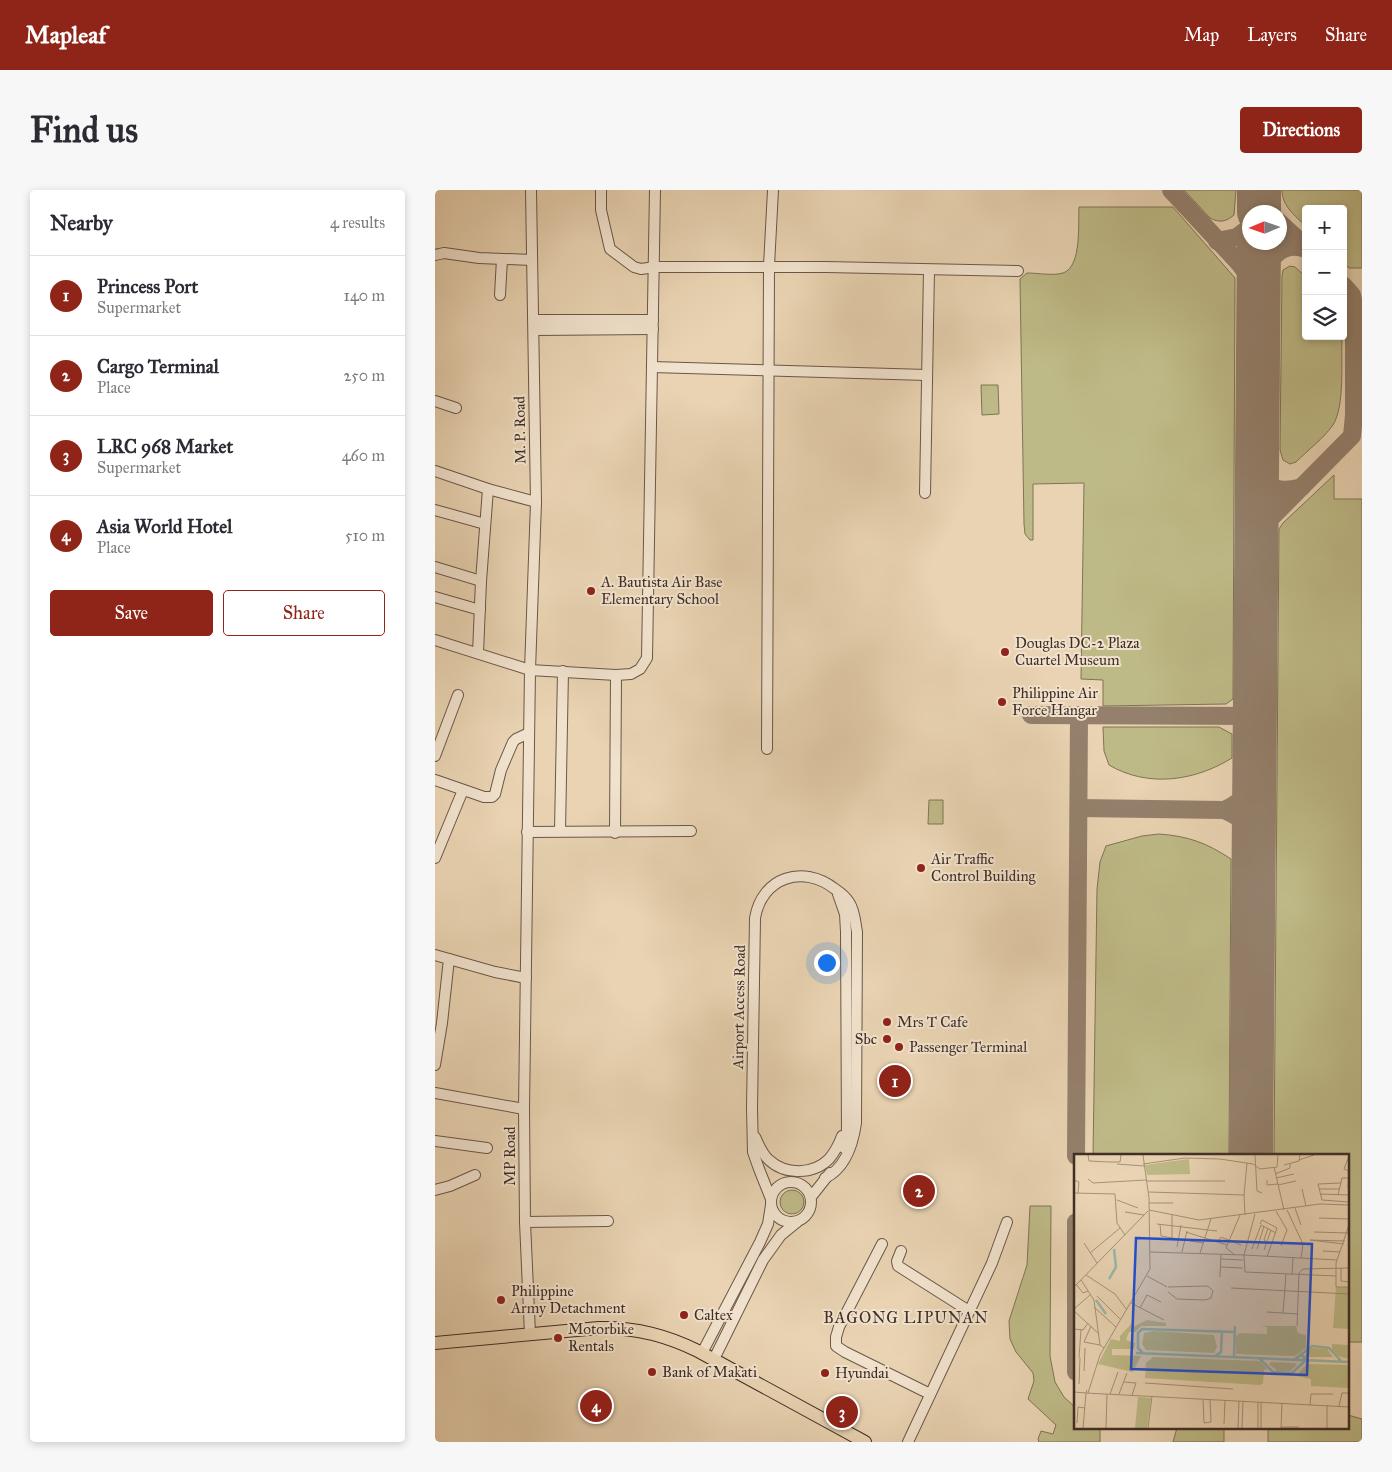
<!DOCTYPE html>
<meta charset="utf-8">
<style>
body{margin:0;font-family:"IM FELL Great Primer",serif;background:#f7f7f7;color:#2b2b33}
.controls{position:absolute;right:15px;top:15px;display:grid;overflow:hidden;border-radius:5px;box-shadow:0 2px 8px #0003}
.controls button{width:45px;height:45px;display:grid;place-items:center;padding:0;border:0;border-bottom:1px solid #e1e1e2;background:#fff;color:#2b2b33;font:25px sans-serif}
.compass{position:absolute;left:807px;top:15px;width:45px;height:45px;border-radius:50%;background:#fff;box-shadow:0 2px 8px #0003;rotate:268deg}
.you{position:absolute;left:391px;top:772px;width:18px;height:18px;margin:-12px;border:4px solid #fff;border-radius:50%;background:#1a73e8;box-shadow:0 0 0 8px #1a73e833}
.badge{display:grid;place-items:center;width:32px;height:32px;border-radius:50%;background:#8f2418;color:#fff;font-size:16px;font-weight:700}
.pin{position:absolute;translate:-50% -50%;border:2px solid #fff;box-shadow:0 1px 5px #0006}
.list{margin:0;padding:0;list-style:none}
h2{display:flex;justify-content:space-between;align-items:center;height:65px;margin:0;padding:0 20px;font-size:21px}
h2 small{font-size:16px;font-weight:400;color:#7c7c81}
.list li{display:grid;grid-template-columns:32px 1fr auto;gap:15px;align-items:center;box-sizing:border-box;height:80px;padding:0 20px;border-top:1px solid #e1e1e2}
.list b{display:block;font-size:19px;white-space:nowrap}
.list p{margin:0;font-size:16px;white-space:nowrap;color:#7c7c81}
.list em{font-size:16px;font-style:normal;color:#7c7c81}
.actions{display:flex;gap:10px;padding:15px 20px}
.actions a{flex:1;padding:11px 0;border:1px solid #8f2418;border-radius:5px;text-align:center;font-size:18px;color:#8f2418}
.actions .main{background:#8f2418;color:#fff}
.icon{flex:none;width:28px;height:28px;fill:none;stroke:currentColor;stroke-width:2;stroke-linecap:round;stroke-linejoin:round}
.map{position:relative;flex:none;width:927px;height:1252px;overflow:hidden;border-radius:5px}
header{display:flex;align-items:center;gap:30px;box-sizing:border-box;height:70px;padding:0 25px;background:#8f2418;color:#fff}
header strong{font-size:24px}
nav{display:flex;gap:28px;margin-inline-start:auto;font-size:18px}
.intro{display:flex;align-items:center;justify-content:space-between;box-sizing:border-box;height:120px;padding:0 30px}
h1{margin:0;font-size:35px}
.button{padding:12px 22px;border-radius:5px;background:#8f2418;color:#fff;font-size:18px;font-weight:700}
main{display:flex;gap:30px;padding:0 30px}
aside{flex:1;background:#fff;border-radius:5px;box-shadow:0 2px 8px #0003}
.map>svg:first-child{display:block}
</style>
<header>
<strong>Mapleaf</strong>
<nav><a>Map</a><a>Layers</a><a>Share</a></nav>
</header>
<div class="intro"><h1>Find us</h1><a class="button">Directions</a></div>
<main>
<aside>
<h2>Nearby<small>4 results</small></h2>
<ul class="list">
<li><span class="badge">1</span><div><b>Princess Port</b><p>Supermarket</p></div><em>140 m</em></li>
<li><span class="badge">2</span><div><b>Cargo Terminal</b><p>Place</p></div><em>250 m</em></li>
<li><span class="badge">3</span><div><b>LRC 968 Market</b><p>Supermarket</p></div><em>460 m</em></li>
<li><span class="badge">4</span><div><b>Asia World Hotel</b><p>Place</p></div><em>510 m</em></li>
</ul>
<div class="actions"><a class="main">Save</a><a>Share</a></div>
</aside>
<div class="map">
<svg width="927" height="1252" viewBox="0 0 927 1252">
<rect width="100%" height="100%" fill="#e9d3b2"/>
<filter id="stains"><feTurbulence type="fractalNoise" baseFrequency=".004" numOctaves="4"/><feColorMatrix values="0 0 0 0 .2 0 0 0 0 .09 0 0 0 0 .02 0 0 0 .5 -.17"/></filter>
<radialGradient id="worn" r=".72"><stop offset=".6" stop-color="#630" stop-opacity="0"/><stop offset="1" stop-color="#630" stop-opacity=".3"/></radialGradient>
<g fill="#beba87" stroke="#7f7456">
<path d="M 749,0 L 801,0 L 799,25 C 791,32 784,33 775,28 Z"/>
<path d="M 847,0 L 927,0 L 927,78 L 914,78 L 908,72 L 908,19 L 871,19 L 871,36 C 860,26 847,16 847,0 Z"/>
<path d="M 644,17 L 738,17 L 800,88 L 798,509 L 791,514 L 668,516 L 668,490 L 646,489 L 649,293 L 598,294 L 598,350 L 595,350 L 590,344 L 589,334 L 585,89 L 592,83 C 603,83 618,86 628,83 C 647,77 643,33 644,17 Z"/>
<path d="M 855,76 L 860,77 L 871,87 L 871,146 L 907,146 C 906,170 910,216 898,235 C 888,249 873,260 861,272 L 855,274 L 848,270 L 845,260 L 847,86 L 848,80 Z"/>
<path d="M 546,195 L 563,195 L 564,224 L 547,225 Z"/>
<path d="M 899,285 L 899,309 L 927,309 L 927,1152 L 913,1152 L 913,966 L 839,966 L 844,339 L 848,333 Z"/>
<path d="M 668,537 L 784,537 L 797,544 L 797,568 C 760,591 713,598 674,575 L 669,561 Z"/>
<path d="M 494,610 L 508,610 L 508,634 L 493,634 Z"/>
<path d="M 724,644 C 753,646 772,653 796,669 L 794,966 L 658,966 L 662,699 L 665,672 L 671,656 L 707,646 Z"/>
<circle cx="357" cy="1012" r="12"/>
<path d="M 595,1016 L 616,1016 L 615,1166 L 620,1192 L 629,1207 L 641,1218 L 641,1238 L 665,1238 L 665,1252 L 604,1252 L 603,1249 L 606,1241 L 618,1244 L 621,1235 L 593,1209 L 599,1191 L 598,1183 L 581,1162 L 575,1149 L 574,1131 L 592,1075 Z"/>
<path d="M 913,1225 L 927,1229 L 927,1252 L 833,1252 L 833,1238 L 913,1238 Z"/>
<path d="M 742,1238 L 789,1238 L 789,1252 L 738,1252 Z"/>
</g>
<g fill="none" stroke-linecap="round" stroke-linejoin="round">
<g stroke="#94806c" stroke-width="18">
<path d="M 736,0 L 804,73 L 823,98"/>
<path d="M 824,12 L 835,22"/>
<path d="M 844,32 L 871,57"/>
<path d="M 782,51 L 802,47 L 814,38"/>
<path d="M 824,87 C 835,69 847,50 871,59"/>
<path d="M 822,291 C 840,299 847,303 867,297"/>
<path d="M 821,345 L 831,333 L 917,246 L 919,225 L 919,115 L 917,105 L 908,95"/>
<path d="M 596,525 L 820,526"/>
<path d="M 644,618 L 789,620 C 810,629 815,636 818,658"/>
<path d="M 789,620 C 804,614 814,605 819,589"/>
<path d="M 641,966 L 644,525"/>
<path d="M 641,1032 L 641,1182"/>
</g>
<g stroke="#94806c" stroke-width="44">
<path d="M 824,22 L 824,0"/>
<path d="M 816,966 L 824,52"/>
</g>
<g stroke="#6a5749" stroke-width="12">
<g id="minor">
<path d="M 166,0 L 166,20 L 175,59 L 199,77 L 206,79 L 220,77 L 391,77 L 583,81"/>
<path d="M 0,65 L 9,63 L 44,68 L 97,70"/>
<path d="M 65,105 L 67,69"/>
<path d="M 99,130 L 218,130"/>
<path d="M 99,140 L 218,139"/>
<path d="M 217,177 L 492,185"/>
<path d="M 0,211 L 21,218"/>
<path d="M 0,281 L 53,299 L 101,312"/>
<path d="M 490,303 L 494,80"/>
<path d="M 0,320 L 50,334"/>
<path d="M 0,377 L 46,391"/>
<path d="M 0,407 L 45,420"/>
<path d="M 0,450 L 95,480 L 101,312 L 96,0"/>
<path d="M 43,463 L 46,391 L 53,299"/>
<path d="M 332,559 L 334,76 L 338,0"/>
<path d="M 0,566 L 23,505"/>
<path d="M 0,590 L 49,607 L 57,607 L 60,604 L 66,580 L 78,552 L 81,549 L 94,543"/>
<path d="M 125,641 L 128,481"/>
<path d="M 92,642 L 256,641"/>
<path d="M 180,643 L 181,485"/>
<path d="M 0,668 L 28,600"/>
<path d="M 403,704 L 410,724 L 411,742 L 412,945 L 409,958"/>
<path d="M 0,765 L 60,782 L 91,788"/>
<path d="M 0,875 L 7,833 L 14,769"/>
<path d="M 0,903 L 89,919"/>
<path d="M 320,947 C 324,955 327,964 334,970 C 350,985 378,985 394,969 C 400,962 404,954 407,946"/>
<path d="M 0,951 L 52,958"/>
<circle cx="356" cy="1012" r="20"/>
<path d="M 0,1000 L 15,996 L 40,985"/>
<path d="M 376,1007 L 395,983"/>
<path d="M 336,1009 L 324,979 L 318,962 L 317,919 L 320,728 C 327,687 368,674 400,699 C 406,703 410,706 414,712 C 420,721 420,732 422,742 L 421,933 C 418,954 411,978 390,988"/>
<path d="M 90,1032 L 173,1031"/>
<path d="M 447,1054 L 404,1137 L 401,1147 L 401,1156 L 410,1162 L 495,1204"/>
<path d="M 466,1061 L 462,1071 L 463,1076 L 534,1121"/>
<path d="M 95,1144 L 90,1032 L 89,919 L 95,480 L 181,485 L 196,484 L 205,479 L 212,468 L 220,0"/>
<path d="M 267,1163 L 325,1052 L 333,1034 L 336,1015"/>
<path d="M 279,1169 L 328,1070 L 346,1045 L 362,1032"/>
<path d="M 473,1252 L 557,1073 L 572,1032"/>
</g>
</g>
<g stroke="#402e26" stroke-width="14">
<path id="major" d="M 0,1153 L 164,1138 C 199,1137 231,1145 263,1161 L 430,1252"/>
</g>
<use href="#minor" stroke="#f1e2cd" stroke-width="10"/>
<use href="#major" stroke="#e9d3b2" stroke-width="12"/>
</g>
<g fill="#8f2418" stroke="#f1e2cd" stroke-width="2">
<circle cx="156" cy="401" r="5"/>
<circle cx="570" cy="462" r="5"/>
<circle cx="567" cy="512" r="5"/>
<circle cx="486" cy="678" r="5"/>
<circle cx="452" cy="832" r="5"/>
<circle cx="452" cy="849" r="5"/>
<circle cx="464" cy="857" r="5"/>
<circle cx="66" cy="1110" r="5"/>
<circle cx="249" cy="1125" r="5"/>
<circle cx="123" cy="1148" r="5"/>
<circle cx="217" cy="1182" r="5"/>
<circle cx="390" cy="1183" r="5"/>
</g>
<g text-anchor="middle" stroke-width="4" stroke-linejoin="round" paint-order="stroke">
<g font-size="15" fill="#402e26" stroke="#f1e2cd">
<text transform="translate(85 240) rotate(-91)" y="5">M. P. Road</text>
<text transform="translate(304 817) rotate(-89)" y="5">Airport Access Road</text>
<text transform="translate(75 966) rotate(-90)" y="5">MP Road</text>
</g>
<g font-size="15" fill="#402e26" stroke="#f1e2cd" text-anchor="start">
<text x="166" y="397">A. Bautista Air Base<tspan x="166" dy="17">Elementary School</tspan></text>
<text x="580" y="458">Douglas DC-2 Plaza<tspan x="580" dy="17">Cuartel Museum</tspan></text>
<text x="577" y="508">Philippine Air<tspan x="577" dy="17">Force Hangar</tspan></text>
<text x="496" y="674">Air Traffic<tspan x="496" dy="17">Control Building</tspan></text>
<text x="462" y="837">Mrs T Cafe</text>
<text x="442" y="854" text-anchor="end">Sbc</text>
<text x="474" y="862">Passenger Terminal</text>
<text x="76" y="1106">Philippine<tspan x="76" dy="17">Army Detachment</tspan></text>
<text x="259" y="1130">Caltex</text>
<text x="133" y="1144">Motorbike<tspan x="133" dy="17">Rentals</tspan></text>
<text x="227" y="1187">Bank of Makati</text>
<text x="400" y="1188">Hyundai</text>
</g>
<g font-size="16" letter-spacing="1" fill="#402e26" stroke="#f1e2cd">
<text x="471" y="1133">BAGONG LIPUNAN</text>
</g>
</g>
<g transform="translate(639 964)">
<rect width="275" height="275" fill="#e9d3b2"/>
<path d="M 115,5 L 116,20 L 73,21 L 71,11 ZM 262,133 L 275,133 L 275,175 L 259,174 ZM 73,166 L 92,169 L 92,172 L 67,172 L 61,178 L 55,178 L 52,186 L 61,189 L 60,195 L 38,195 L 38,201 L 67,202 L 59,218 L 24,210 L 37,185 L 46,187 L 46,182 L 57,170 L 61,172 ZM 186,172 L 222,172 L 224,179 L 232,181 L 232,194 L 221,202 L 162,200 L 162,182 L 166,179 L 193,180 L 193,173 ZM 80,177 L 140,181 L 143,193 L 140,199 L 72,196 L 68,190 L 70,179 ZM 258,190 L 275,191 L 275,205 L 264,202 L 258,195 ZM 236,194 L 253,195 L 259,203 L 230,203 ZM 79,203 L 186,207 L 193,215 L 190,216 L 189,229 L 186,231 L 71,224 L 72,209 ZM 197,208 L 221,209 L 223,211 L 216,217 L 203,217 L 195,210 ZM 233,210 L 275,211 L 275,234 L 237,232 L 237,225 L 222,222 ZM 64,243 L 77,244 L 73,274 L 61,274 Z" fill="#beba87"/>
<path fill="none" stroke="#98b8aa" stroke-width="2.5" d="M 35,125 L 42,113 L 40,95M 22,146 L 32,160M 62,199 L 275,208M 69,199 L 64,194 L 64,179 L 68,175 L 161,178M 141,202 L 147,198 L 148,178M 160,203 L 161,172M 185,204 L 199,218 L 218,219 L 232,206 L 227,200M 220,206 L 238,192 L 255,194 L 268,208"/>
<path fill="none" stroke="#a5917a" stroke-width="1" d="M 14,1 L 15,7 L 35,8 L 46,8 L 47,1M 181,1 L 183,37 L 188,39M 225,6 L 240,1M 43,10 L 70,12M 69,10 L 111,4 L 146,5 L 179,10 L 186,15 L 203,13 L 204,1M 210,11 L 225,7 L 226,1M 200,13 L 210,56M 275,17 L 270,15 L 275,2M 201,20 L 216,14 L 216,10M 202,24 L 220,20M 14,25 L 19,29 L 72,26M 0,26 L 5,28 L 4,39M 193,26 L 193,31 L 204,30M 72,27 L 151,27M 267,29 L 244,30 L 248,46 L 275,48M 204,31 L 222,27M 274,34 L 275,16M 228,35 L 232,52M 245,35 L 266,35M 75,38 L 170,41 L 173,9M 0,39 L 41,40 L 43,69 L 51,81M 246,40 L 275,41M 170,41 L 171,61M 264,41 L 268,24 L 274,24M 43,46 L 64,54M 75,49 L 99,49M 221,54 L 227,71M 75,56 L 125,66 L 246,50 L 275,51M 213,56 L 229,90 L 227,104M 202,57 L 213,76 L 207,92M 51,58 L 70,61M 181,60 L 170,101 L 263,106M 98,61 L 98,84M 245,64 L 275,65M 83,70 L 143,77M 86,70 L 87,82 L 129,89M 186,70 L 188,66 L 203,74M 275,71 L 262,109 L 262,133 L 275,133M 112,78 L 153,91M 240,78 L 275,79M 236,86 L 270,90M 236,86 L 271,87M 144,87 L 147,83 L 167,91M 193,88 L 190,86 L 194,74M 10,89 L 23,109M 103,93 L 107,71M 178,95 L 187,71 L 202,79M 183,95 L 190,72M 190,96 L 197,76M 249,97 L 266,98M 76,98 L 170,101 L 171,118 L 262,122M 108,98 L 113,77M 16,99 L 46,74M 126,99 L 137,65M 161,101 L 152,94 L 166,61M 193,103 L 203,74M 147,105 L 169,106M 146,113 L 169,114M 267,114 L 267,127 L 275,128M 12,121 L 41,140 L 53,156M 218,121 L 219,104M 73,122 L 93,133M 146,123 L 147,100M 7,126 L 20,146 L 26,191 L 30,194M 2,130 L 9,139 L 14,137M 0,133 L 74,57M 94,133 L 134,132 L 139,137 L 137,144 L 131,146 L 103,145 L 94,138M 157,134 L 275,140M 23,142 L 47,166M 57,149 L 90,166M 20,153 L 42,173M 66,154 L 73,141 L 87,148M 0,155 L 16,141M 0,157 L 24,179M 193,158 L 224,160M 209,159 L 212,120M 17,172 L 10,188 L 26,191M 223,172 L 225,119 L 229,115 L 275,114M 0,175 L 9,176 L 14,169M 5,204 L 7,175M 10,217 L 11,194M 50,228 L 62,229 L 58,241M 71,229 L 159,235M 5,230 L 6,204M 0,238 L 12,239 L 13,236M 14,239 L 26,201 L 76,115 L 75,44 L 69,1M 36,240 L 44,218M 45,240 L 53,219M 129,245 L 130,269 L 137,268 L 136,245M 184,248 L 184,274M 187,248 L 187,274M 236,251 L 237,240 L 259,240M 265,252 L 268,239 L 275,239M 3,269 L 4,253 L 11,254M 150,270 L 151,246M 207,273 L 225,273M 9,274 L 12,239 L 275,253M 32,274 L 33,240M 74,274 L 78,242M 164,274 L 165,247M 168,274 L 169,247M 207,274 L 208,249M 253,274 L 253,251"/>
<path fill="#1d4ed8" fill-opacity="0.15" stroke="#1d4ed8" stroke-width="2.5" d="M 62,84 L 238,90 L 233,221 L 57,215 Z"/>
<rect width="275" height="275" fill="none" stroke="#402e26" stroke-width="2.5"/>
</g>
<rect width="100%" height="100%" filter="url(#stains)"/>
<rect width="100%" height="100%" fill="url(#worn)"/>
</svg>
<div class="controls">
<button>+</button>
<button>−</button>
<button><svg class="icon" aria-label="layers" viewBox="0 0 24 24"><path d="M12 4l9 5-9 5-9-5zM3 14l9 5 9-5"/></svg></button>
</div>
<svg class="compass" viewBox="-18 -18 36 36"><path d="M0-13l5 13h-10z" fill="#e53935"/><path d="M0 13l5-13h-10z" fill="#7c7c81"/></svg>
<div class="you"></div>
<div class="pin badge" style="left:460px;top:891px">1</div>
<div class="pin badge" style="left:484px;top:1001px">2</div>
<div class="pin badge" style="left:407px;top:1222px">3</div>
<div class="pin badge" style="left:161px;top:1216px">4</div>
</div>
</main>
